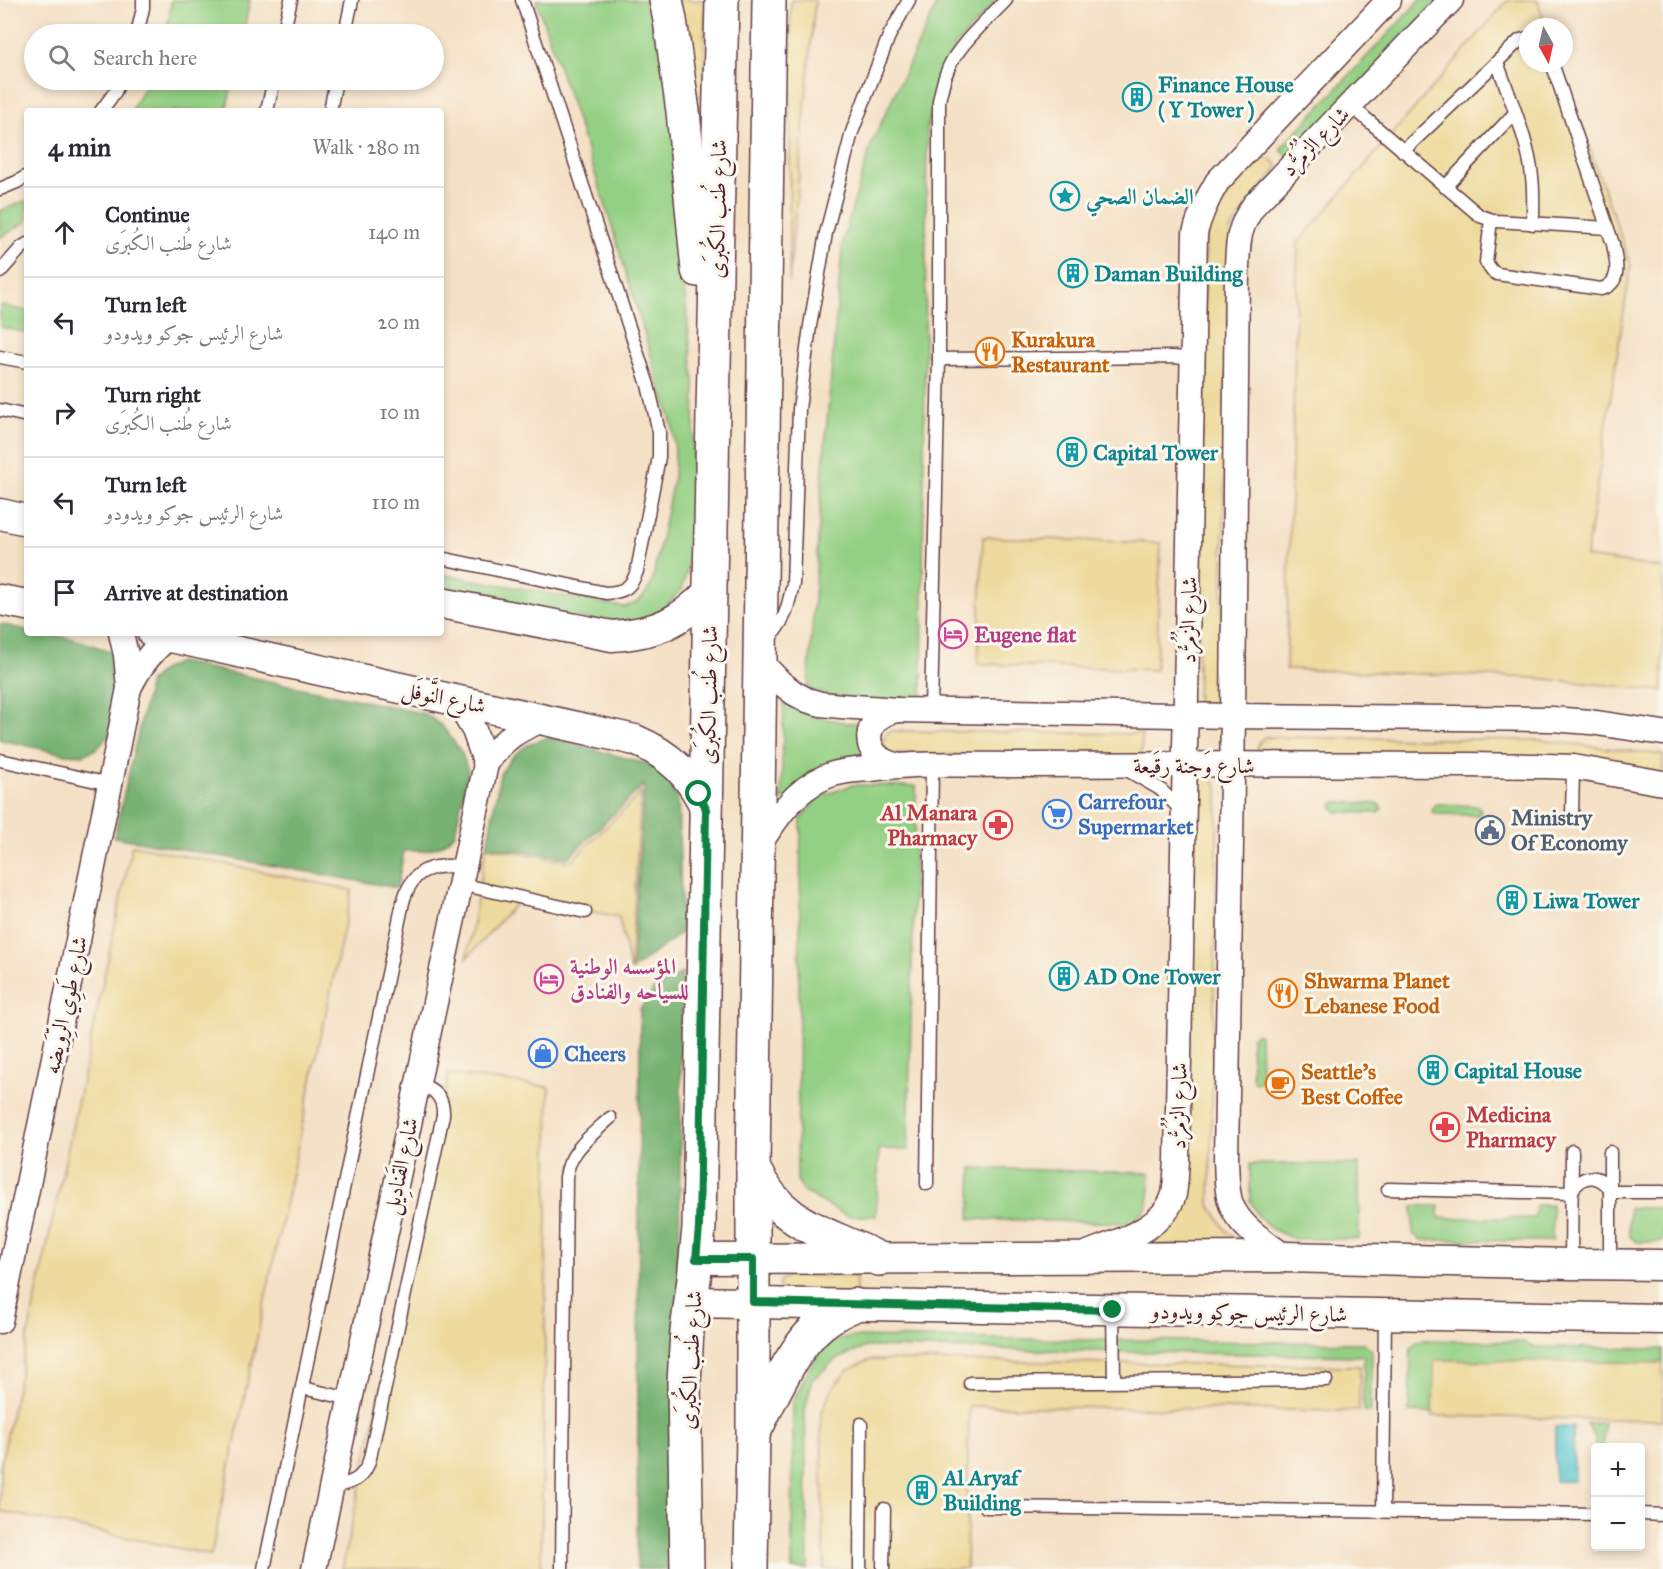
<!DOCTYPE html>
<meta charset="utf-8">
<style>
body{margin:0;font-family:"IM FELL Great Primer",Amiri,serif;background:#f7f7f7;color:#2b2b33}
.controls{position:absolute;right:18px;bottom:18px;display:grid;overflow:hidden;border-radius:6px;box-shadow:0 3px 9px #0003}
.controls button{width:54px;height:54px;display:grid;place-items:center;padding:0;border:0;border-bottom:2px solid #e1e1e2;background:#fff;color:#2b2b33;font:30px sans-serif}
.compass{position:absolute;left:1519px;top:18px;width:54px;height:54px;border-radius:50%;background:#fff;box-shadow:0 3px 9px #0003;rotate:172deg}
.stop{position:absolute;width:18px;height:18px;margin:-14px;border:4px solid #0b8043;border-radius:50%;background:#fff}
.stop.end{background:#0b8043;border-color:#fff;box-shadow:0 2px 6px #0008}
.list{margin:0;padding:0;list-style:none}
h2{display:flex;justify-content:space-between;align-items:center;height:78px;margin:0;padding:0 24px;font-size:26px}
h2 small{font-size:20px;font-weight:400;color:#7c7c81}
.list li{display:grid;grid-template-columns:39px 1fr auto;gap:18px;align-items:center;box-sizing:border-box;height:90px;padding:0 24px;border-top:2px solid #e1e1e2}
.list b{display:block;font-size:22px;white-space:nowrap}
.list p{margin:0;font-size:20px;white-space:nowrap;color:#7c7c81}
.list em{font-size:20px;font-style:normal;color:#7c7c81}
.icon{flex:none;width:33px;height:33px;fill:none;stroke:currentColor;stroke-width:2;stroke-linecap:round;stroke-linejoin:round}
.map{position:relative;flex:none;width:1663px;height:1569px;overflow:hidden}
.search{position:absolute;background:#fff;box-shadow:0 3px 9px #0003;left:24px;top:24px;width:420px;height:66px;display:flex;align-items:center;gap:15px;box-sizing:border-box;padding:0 21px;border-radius:33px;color:#7c7c81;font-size:22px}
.panel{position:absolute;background:#fff;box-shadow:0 3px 9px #0003;left:24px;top:108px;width:420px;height:528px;border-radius:6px}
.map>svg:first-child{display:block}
</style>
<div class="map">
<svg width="1663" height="1569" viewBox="0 0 1663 1569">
<rect width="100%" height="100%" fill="#fbf7ec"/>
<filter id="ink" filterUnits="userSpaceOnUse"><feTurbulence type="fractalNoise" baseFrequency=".0167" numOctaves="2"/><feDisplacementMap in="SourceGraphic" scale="12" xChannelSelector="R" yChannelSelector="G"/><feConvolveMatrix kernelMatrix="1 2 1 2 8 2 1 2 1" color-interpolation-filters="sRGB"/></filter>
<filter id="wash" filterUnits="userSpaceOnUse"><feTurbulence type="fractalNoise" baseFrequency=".008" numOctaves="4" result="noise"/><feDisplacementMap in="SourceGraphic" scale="24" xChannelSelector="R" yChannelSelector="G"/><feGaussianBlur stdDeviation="1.35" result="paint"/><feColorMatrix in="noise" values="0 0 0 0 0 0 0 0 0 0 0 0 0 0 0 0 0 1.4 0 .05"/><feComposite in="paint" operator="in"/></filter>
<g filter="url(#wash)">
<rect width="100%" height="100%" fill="#f4e0c4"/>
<g fill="#94d084" stroke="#6f7858" stroke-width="1.5">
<path d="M 171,0 L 250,0 L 243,34 L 164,34 L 170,14 Z"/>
<path d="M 536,0 L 654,0 L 673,88 L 679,242 L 695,391 L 690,560 L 682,589 L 665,607 L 641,622 L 618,625 L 441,590 L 441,574 L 624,607 C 640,603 644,597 652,583 L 674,476 L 675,450 L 672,424 L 602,194 Z"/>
<path d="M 939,0 L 997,0 L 955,46 L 927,127 L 922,695 L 914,703 L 853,703 L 808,689 L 822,479 L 843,239 L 872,142 Z"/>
<path d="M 1420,0 L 1441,0 L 1290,159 L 1280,149 Z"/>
<path d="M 148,80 L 233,80 L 226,111 L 131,111 Z"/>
<path d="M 27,200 L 27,221 L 0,238 L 0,211 Z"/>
<path d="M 0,305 L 27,311 L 27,333 L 0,327 Z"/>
<path d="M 784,700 L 807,715 L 847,723 L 873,722 L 866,758 L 781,800 Z"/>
<path d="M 852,785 L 916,786 L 908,1150 L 879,1149 L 876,1216 L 847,1216 L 804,1192 L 797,1180 L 801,819 L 817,798 Z"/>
<path d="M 1338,802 L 1379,804 L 1382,809 L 1378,813 L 1337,812 L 1332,807 L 1335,803 Z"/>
<path d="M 1438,804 L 1478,806 L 1481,810 L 1480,813 L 1477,815 L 1436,814 L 1432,811 L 1434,805 Z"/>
<path d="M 1255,1034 L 1259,1034 L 1260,1037 L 1261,1078 L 1260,1081 L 1257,1083 L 1254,1082 L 1252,1077 L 1251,1037 Z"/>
<path d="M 1250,1164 L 1359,1164 L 1359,1239 L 1294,1239 L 1272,1229 L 1258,1216 L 1250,1200 Z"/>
<path d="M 972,1168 L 1150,1173 C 1149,1198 1153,1210 1129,1223 L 970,1219 Z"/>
<path d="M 1536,1205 L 1552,1205 L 1552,1241 L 1421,1240 L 1413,1234 L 1413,1206 L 1439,1206 L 1439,1218 L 1535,1218 Z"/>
<path d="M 1629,1208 L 1663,1208 L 1663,1242 L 1637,1242 L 1629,1236 Z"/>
<path d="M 852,1337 L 1364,1343 L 1372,1350 L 1371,1412 L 1363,1411 L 1364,1356 L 866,1347 L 835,1360 L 812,1380 L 805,1410 L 808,1569 L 792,1569 L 793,1401 L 810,1367 L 822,1348 L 838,1339 Z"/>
<path d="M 1421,1340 L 1524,1342 L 1535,1347 L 1663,1349 L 1663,1363 L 1435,1360 L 1433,1413 L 1409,1412 L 1411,1349 L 1414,1344 Z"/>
<path d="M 1587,1423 L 1604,1423 L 1603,1447 L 1596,1448 L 1595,1499 L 1593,1499 L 1595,1438 Z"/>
</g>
<g fill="#77b272" stroke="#60684e" stroke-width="1.5">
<path d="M 0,624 L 27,630 L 27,633 C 56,633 86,641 112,653 L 120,676 L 109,735 L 98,748 L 83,755 L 65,754 L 0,740 Z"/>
<path d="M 179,662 L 426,714 L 443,727 L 462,753 L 468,771 L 455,833 L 442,845 L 424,851 L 404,851 L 397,888 L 114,837 L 150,681 L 164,669 Z"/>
<path d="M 549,737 L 658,767 L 678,797 L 682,932 L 632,970 L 644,785 L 568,858 L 487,846 L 500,774 L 512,757 L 527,745 Z"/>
<path d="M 682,973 L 676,1569 L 637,1569 L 640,1009 L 653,990 Z"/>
</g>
<g fill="#eeda9e" stroke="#9c7c64" stroke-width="1.5">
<path d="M 666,0 L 705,0 L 704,92 L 683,111 Z"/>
<path d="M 791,0 L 815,0 L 789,282 Z"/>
<path d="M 1508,0 L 1537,0 L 1547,27 L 1528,27 L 1528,63 L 1559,63 L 1631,265 L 1586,557 L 1663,568 L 1663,691 L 1536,678 L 1286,669 L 1298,243 Z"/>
<path d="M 1262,159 C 1269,158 1275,160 1278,167 L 1230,230 L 1220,704 L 1197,710 L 1206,228 L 1209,218 L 1256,163 Z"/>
<path d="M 983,537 L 1161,543 L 1156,670 L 978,664 Z"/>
<path d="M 891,731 L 1142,734 L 1141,758 L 889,754 L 882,742 L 885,735 Z"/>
<path d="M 1265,737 L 1540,740 L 1663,755 L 1663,776 L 1258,755 C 1256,747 1258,741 1265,737 Z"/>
<path d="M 1206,777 C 1213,779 1217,783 1218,790 L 1210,1205 L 1224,1228 L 1244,1247 L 1149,1245 C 1166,1235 1176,1223 1185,1205 L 1193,789 C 1196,782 1198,778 1206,777 Z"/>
<path d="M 641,793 L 630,970 L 619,917 L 521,897 L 467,958 L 486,847 L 570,862 Z"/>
<path d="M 132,845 L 352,890 L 211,1555 L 0,1511 L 0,1468 Z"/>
<path d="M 449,1074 L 549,1087 L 541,1569 L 342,1569 Z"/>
<path d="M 789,1275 L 856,1277 L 856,1295 L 781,1290 L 779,1286 L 780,1281 Z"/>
<path d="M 870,1360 L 1360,1366 L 1359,1411 L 969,1406 L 966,1569 L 824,1569 L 821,1414 L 832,1389 L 848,1370 Z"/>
<path d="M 1434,1360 L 1663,1363 L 1663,1420 L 1433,1416 Z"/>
</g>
<path fill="#5bc8d2" stroke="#52747e" stroke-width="1.5" d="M 1555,1427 L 1573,1427 L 1574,1481 L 1555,1481 Z"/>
</g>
<g filter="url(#ink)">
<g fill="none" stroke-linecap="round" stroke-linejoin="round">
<g stroke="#643c42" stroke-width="15">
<g id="service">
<path d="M 137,34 L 143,8 L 143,0"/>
<path d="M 283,34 L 291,0"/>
<path d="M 345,34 L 352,0"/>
<path d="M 1497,62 C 1509,96 1529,142 1532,177 C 1534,192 1533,208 1533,224"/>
<path d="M 1350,105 L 1480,216 L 1496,221 L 1607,228"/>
<path d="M 101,111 L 115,92 L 120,80"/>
<path d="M 267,111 L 274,80"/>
<path d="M 330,111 L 336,80"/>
<path d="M 1403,151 L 1520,40 L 1528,38"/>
<path d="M 1445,187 L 1515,113"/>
<path d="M 0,189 L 17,182 L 27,176"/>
<path d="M 1491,220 L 1486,262 L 1492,271 L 1497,274 L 1601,289 C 1623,283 1616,261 1613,244 L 1552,63"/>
<path d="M 0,272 L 21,248 L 27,244"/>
<path d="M 0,357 L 27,362"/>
<path d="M 939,359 L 1174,357 L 1193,359"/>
<path d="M 0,410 L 27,416"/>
<path d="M 441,558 L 606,593 C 624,592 631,588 637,571 L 659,457 L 659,432 L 648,385 L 522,0"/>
<path d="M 766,642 C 785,621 787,611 793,584 L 799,409 L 810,326 L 826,233 L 852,132 L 889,36 L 909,0"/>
<path d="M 931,710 L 939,359 L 939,101 C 942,87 945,73 952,61 C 966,38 988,19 1006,0"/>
<path d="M 0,760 L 110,784"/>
<path d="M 1127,770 L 1160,789 L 1182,811"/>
<path d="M 1572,817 L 1573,767"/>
<path d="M 460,884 L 585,912"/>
<path d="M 1610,1152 L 1610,1263"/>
<path d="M 927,1184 L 932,765"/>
<path d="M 1388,1189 L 1572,1193"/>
<path d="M 1572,1191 C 1582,1174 1598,1173 1610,1189"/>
<path d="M 1610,1192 L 1663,1192"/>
<path d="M 1571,1264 L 1572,1151"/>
<path d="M 1113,1310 L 1114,1381"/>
<path d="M 970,1383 L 1326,1380"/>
<path d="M 303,1388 L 350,1399"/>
<path d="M 331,1487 C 351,1484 365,1479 370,1458 L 443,1115 C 444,1097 434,1088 417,1084"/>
<path d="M 986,1507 L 1596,1514"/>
<path d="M 1383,1511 L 1385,1315"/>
<path d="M 1640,1514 L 1663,1515"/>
<path d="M 264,1569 L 403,902 C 413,868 430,865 463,866"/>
<path d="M 562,1569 L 566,1177 C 569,1151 592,1135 610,1118"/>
<path d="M 860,1569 L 861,1424"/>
<path d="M 883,1569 L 884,1509"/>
</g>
</g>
<g stroke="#643c42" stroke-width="27">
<g id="minor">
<path d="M 759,660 L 781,683 L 794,693 L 807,700 L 821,704 L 841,706 L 898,710 L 1233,716 L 1552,719 L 1590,722 L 1663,733"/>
<path d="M 129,688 C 139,667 151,651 169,637"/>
<path d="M 456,700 L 474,730 L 486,764"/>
<path d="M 896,765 C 859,758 861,715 898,710"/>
<path d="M 757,848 C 775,820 793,791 825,777 C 839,771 855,770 870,769 C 922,762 976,765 1029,765 C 1201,764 1374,764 1547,766 L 1573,767 L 1663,783"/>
<path d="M 1083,1255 C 1113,1242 1164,1231 1174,1194 C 1176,1184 1176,1172 1177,1161 L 1195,233 C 1200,214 1207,199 1217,182 L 1389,0"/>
<path d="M 1285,1257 C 1266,1242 1239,1227 1231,1204 C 1226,1191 1227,1175 1226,1161 L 1233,716 L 1237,268 C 1238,241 1238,227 1255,204 L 1451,0"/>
<path d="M 0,1321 L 110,784 L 129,688 L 126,655 L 121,633"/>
<path d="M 314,1569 L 486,764 C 501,740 519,728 546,719"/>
</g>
</g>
<g stroke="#643c42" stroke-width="33">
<g id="tertiary">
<path d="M 0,514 L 27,520"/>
<path d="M 0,600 L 27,605"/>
<path d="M 441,603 L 612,636 C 656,633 679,623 710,591"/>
<path d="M 153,633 L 635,740 C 670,755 690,774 706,809"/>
<path d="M 696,1259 L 1285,1257 L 1571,1264 L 1663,1265"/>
<path d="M 691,1302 L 1663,1319"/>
</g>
</g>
<g stroke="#643c42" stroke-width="36">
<g id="primary">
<path d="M 666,0 L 670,20 L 683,111 L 698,270"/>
<path d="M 753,1168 C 782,1228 825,1231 879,1259"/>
<path d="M 756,1428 C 773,1395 793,1347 821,1324 C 831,1316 842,1310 854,1305"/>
<path d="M 687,1569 L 684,1383 L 687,1331 L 694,1279 L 699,1228 L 713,412 L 722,0"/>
<path d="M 751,1569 L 753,1432 L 753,1168 L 769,0"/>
</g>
</g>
<use href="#service" stroke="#fff" stroke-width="12"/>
<use href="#minor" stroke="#fff" stroke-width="24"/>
<use href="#tertiary" stroke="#fff" stroke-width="30"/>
<use href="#primary" stroke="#fff" stroke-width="33"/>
</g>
</g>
<g fill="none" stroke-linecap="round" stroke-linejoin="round" filter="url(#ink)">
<path stroke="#0b8043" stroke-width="8" d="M 699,794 L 706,809 L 699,1228 L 696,1259 L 753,1259 L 753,1302 L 1113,1310"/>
</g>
<defs>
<g id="building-ring" transform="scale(1.5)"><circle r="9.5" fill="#fbf7ec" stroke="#0f9aa8" stroke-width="1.5"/><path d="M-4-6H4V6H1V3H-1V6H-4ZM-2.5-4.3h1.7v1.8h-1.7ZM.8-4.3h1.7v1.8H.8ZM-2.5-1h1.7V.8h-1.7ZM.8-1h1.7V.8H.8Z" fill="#0f9aa8"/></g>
<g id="sight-ring" transform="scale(1.5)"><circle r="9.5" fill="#fbf7ec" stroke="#0f9aa8" stroke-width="1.5"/><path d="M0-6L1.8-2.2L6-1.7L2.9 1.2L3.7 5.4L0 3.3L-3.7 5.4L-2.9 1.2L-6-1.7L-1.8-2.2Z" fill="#0f9aa8"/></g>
<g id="restaurant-ring" transform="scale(1.5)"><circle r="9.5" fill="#fbf7ec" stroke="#e8710a" stroke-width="1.5"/><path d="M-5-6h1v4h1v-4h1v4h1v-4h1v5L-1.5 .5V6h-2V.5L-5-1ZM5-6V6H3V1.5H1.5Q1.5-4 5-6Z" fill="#e8710a"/></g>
<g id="hotel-ring" transform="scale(1.5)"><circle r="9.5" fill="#fbf7ec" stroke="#d1479c" stroke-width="1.5"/><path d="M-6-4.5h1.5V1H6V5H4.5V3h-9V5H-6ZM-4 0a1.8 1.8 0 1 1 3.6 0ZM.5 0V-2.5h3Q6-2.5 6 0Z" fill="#d1479c"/></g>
<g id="supermarket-ring" transform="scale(1.5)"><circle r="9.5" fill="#fbf7ec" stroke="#3f7fe0" stroke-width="1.5"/><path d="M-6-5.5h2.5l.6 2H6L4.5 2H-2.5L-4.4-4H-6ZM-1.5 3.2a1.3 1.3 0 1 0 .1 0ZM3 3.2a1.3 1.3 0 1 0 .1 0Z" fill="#3f7fe0"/></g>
<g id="pharmacy-ring" transform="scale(1.5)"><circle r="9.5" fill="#fbf7ec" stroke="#e0444e" stroke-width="1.5"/><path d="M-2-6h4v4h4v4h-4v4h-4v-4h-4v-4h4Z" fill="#e0444e"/></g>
<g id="civic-ring" transform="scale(1.5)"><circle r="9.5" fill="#fbf7ec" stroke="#5c6f8a" stroke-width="1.5"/><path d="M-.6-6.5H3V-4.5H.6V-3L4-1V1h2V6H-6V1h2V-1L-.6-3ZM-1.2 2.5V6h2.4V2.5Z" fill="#5c6f8a"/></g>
<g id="shop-ring" transform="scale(1.5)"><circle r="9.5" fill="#fbf7ec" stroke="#3f7fe0" stroke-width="1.5"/><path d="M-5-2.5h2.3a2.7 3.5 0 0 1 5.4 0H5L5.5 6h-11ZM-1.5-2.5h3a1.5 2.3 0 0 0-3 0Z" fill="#3f7fe0"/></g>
<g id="cafe-ring" transform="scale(1.5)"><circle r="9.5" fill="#fbf7ec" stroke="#e8710a" stroke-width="1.5"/><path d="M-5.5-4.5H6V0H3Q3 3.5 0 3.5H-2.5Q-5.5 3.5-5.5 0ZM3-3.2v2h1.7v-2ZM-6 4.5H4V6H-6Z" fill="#e8710a"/></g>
</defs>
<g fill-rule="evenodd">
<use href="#building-ring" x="1137" y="97"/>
<use href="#sight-ring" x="1065" y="196"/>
<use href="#building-ring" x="1073" y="273"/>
<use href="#restaurant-ring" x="990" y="352"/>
<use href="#building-ring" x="1072" y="452"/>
<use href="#hotel-ring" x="953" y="634"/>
<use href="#supermarket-ring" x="1057" y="814"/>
<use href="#pharmacy-ring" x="998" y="825"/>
<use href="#civic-ring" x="1490" y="830"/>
<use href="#building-ring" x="1512" y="900"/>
<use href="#building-ring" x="1064" y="976"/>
<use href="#hotel-ring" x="549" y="979"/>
<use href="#restaurant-ring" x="1283" y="993"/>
<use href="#shop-ring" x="543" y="1053"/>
<use href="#building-ring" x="1433" y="1070"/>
<use href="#cafe-ring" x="1280" y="1084"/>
<use href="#pharmacy-ring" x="1445" y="1127"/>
<use href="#building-ring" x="922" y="1490"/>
</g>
<g text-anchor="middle" stroke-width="6" stroke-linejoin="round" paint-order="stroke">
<g font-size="22" font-weight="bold" fill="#0d838f" stroke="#fbf7ec" text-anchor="start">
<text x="1158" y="92">Finance House<tspan x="1158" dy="25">( Y Tower )</tspan></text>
<text x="1086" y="204">الضمان الصحي</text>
<text x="1094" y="281">Daman Building</text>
<text x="1093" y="460">Capital Tower</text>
<text x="1533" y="908">Liwa Tower</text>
<text x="1085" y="984">AD One Tower</text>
<text x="1454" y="1078">Capital House</text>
<text x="943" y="1485">Al Aryaf<tspan x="943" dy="25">Building</tspan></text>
</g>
<g font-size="22" fill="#4a1f2b" stroke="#fbf7ec">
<text transform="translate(1315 141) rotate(-46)" y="8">شارع الزُمُرُّد</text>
<text transform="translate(717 209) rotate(-89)" y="8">شارع طُنب الكُبرَى</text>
<text transform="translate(1188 620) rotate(-89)" y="8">شارع الزُمُرُّد</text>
<text transform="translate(708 695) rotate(-89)" y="8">شارع طُنب الكُبرَى</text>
<text transform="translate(444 697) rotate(12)" y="8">شارع النَّوفَل</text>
<text x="1194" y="773">شارع وَجنة رقَيعة</text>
<text transform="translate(65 1005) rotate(-78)" y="8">شارع طَوِي الرِّوَيضه</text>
<text transform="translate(1178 1106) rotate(-89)" y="8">شارع الزُمُرُّد</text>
<text transform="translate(400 1166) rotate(-78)" y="8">شارع القَنادِيل</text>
<text transform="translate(1249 1312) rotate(1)" y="8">شارع الرئيس جوكو ويدودو</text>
<text transform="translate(690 1360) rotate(-87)" y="8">شارع طُنب الكُبرَى</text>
</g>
<g font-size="22" font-weight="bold" fill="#c56008" stroke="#fbf7ec" text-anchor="start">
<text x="1011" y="347">Kurakura<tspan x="1011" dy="25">Restaurant</tspan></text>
<text x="1304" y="988">Shwarma Planet<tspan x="1304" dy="25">Lebanese Food</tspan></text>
<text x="1301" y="1079">Seattle's<tspan x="1301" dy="25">Best Coffee</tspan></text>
</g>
<g font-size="22" font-weight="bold" fill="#b23c85" stroke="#fbf7ec" text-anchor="start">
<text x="974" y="642">Eugene flat</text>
<text x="570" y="974">المؤسسه الوطنية<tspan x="570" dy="25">للسياحه والفنادق</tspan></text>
</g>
<g font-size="22" font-weight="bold" fill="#366cbe" stroke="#fbf7ec" text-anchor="start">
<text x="1078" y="809">Carrefour<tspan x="1078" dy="25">Supermarket</tspan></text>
<text x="564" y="1061">Cheers</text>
</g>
<g font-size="22" font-weight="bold" fill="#be3a42" stroke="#fbf7ec" text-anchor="end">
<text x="977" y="820">Al Manara<tspan x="977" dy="25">Pharmacy</tspan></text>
<text x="1466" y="1122" text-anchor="start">Medicina<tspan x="1466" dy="25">Pharmacy</tspan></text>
</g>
<g font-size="22" font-weight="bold" fill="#4e5e75" stroke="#fbf7ec" text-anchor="start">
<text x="1511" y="825">Ministry<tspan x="1511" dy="25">Of Economy</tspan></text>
</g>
</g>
</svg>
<div class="controls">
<button>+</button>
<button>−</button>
</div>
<svg class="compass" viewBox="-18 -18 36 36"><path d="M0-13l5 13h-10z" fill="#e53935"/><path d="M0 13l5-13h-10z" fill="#7c7c81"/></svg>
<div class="stop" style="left:699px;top:794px"></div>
<div class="stop end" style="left:1113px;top:1310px"></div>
<div class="search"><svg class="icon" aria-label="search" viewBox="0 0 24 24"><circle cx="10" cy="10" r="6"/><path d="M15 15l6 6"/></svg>Search here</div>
<section class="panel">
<h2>4 min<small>Walk · 280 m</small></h2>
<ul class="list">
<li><svg class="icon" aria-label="ahead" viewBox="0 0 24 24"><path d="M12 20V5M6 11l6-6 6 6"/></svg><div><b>Continue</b><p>شارع طُنب الكُبرَى</p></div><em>140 m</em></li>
<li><svg class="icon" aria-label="left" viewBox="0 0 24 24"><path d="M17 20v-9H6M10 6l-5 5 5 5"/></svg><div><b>Turn left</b><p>شارع الرئيس جوكو ويدودو</p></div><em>20 m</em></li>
<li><svg class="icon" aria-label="right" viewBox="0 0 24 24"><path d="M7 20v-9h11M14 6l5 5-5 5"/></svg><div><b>Turn right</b><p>شارع طُنب الكُبرَى</p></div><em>10 m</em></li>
<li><svg class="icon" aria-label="left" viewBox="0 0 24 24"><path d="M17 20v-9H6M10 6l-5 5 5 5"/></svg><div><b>Turn left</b><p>شارع الرئيس جوكو ويدودو</p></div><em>110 m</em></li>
<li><svg class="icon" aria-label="arrive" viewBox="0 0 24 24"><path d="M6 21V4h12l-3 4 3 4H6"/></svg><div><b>Arrive at destination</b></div></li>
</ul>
</section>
</div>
